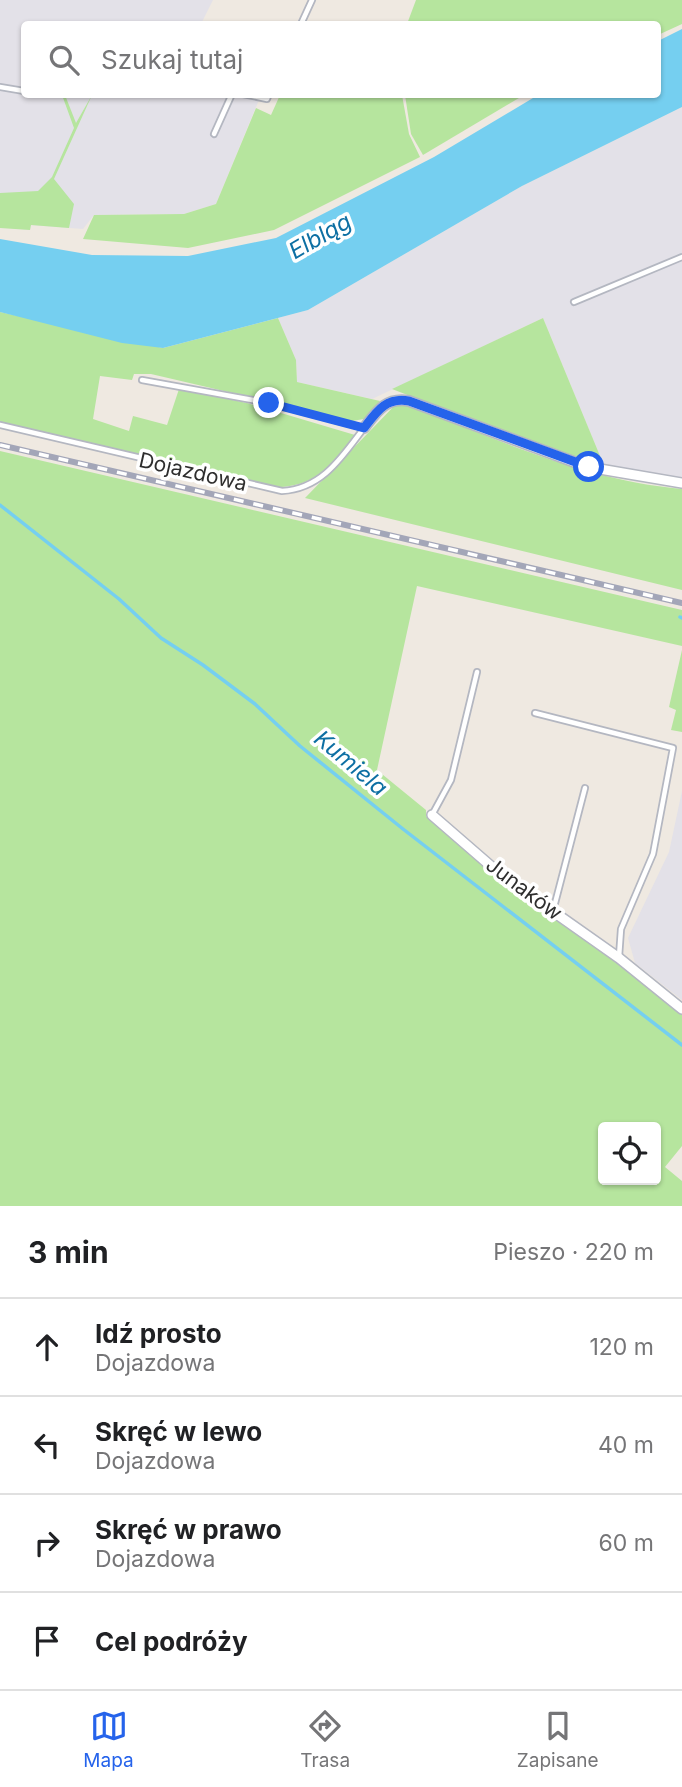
<!DOCTYPE html>
<html lang="pl">
<meta charset="utf-8">
<style>
body{margin:0;font-family:Inter,sans-serif;background:#f6f6f6;color:#202124}
.controls{position:absolute;right:21px;bottom:21px;display:grid;overflow:hidden;border-radius:7px;box-shadow:0 2px 5px #0004}
.controls button{width:63px;height:63px;display:grid;place-items:center;padding:0;border:0;border-bottom:2px solid #e0e0e0;background:#fff;color:#202124;font:35px sans-serif}
.stop{position:absolute;width:21px;height:21px;margin:-16px;border:5px solid #2563eb;border-radius:50%;background:#fff}
.stop.end{background:#2563eb;border-color:#fff;box-shadow:0 2px 7px #0008}
.list{margin:0;padding:0;list-style:none}
h2{display:flex;justify-content:space-between;align-items:center;height:91px;margin:0;padding:0 28px;font-size:30px}
h2 small{font-size:23px;font-weight:400;color:#757577}
.list li{display:grid;grid-template-columns:46px 1fr auto;gap:21px;align-items:center;box-sizing:border-box;height:98px;padding:0 28px;border-top:2px solid #e0e0e0}
.list b{display:block;font-size:26px;white-space:nowrap}
.list p{margin:0;font-size:23px;white-space:nowrap;color:#757577}
.list em{font-size:23px;font-style:normal;color:#757577}
.icon{flex:none;width:38px;height:38px;fill:none;stroke:currentColor;stroke-width:2;stroke-linecap:round;stroke-linejoin:round}
.map{position:relative;flex:none;width:682px;height:1206px;overflow:hidden}
.search{position:absolute;background:#fff;box-shadow:0 2px 5px #0004;left:21px;right:21px;top:21px;height:77px;display:flex;align-items:center;gap:18px;box-sizing:border-box;padding:0 24px;border-radius:7px;color:#757577;font-size:26px}
.sheet{height:483px;background:#fff}
nav{display:flex;justify-content:space-around;align-items:center;box-sizing:border-box;height:98px;border-top:2px solid #e0e0e0;background:#fff;font-size:19px;color:#757577}
nav a{display:grid;justify-items:center;gap:4px}
nav .on{color:#2563eb}
.map>svg:first-child{display:block}
</style>
<div class="map">
<svg width="682" height="1206" viewBox="0 0 682 1206">
<rect width="100%" height="100%" fill="#efe9e1"/>
<g fill="#e3e1e8">
<path d="M 0,0 L 213,0 L 201,24 L 24,24 L 24,94 L 261,95 L 216,204 L 184,214 L 94,215 L 83,229 L 31,225 L 30,230 L 0,227 Z"/>
<path d="M 682,107 L 682,480 L 605,468 L 543,318 L 372,399 L 297,382 L 296,360 L 278,318 L 308,310 L 522,186 Z"/>
<path d="M 682,791 L 682,1000 L 635,963 L 628,938 L 669,852 Z"/>
</g>
<g fill="#b6e59e" fill-rule="evenodd">
<path d="M 416,0 L 682,0 L 682,24 L 658,35 L 658,24 L 407,24 Z"/>
<path d="M 62,95 L 65,95 L 76,123 L 92,95 L 54,179 L 74,204 L 69,228 L 31,225 L 30,230 L 0,228 L 0,193 L 38,191 L 52,177 L 74,128 Z"/>
<path d="M 280,95 L 402,95 L 409,134 L 420,157 L 274,230 L 188,248 L 83,239 L 94,215 L 184,214 L 216,204 L 256,108 L 271,115 Z"/>
<path d="M 405,95 L 405,94 L 524,95 L 423,155 L 411,134 Z"/>
<path d="M 0,312 L 163,348 L 278,318 L 296,360 L 297,382 L 380,401 L 364,419 L 352,421 L 151,374 L 134,374 L 132,380 L 100,376 L 93,419 L 129,431 L 133,416 L 167,425 L 179,389 L 247,403 L 355,435 C 334,468 309,490 268,487 L 0,423 Z"/>
<path d="M 543,318 L 605,468 L 561,454 L 392,389 Z"/>
<path d="M 399,401 C 492,437 581,480 682,489 L 682,590 L 305,498 Z"/>
<path d="M 0,451 L 682,610 L 682,646 L 417,586 L 377,770 L 426,810 L 426,816 L 499,879 L 597,947 L 682,1015 L 682,1146 L 665,1167 L 682,1181 L 682,1206 L 0,1206 ZM 603,1127 L 656,1127 L 656,1180 L 603,1180 Z"/>
<path d="M 682,650 L 682,732 L 671,730 L 676,710 L 669,707 Z"/>
</g>
<path fill="#75cff0" d="M 682,29 L 682,107 L 522,186 L 308,310 L 163,348 L 122,343 L 0,312 L 0,239 L 92,255 L 188,256 L 276,238 L 434,157 L 538,95 L 658,94 L 658,41 Z"/>
<g fill="none" stroke-linecap="round" stroke-linejoin="round">
<g stroke="#75cff0" stroke-width="3.5">
<path d="M 0,505 L 119,599 L 161,638 L 203,665 L 255,704 L 300,746 L 403,829 L 682,1045"/>
<path d="M 680,617 L 682,618"/>
</g>
<g stroke="#b4b7c1" stroke-width="8">
<g id="service">
<path d="M 301,24 L 312,0"/>
<path d="M 0,87 L 24,91"/>
<path d="M 243,94 L 267,99 L 269,94"/>
<path d="M 214,134 L 232,94"/>
<path d="M 574,302 L 682,257"/>
<path d="M 0,425 L 282,491 C 322,489 342,457 364,428 L 269,403 L 142,380"/>
<path d="M 535,713 L 673,748 L 653,854 L 621,929 L 619,957"/>
<path d="M 432,815 L 451,780 L 477,672"/>
<path d="M 553,911 L 585,788"/>
</g>
</g>
<g stroke="#b4b7c1" stroke-width="12">
<g id="minor">
<path d="M 364,428 C 377,411 386,397 409,401 L 588,467 L 682,483"/>
<path d="M 432,815 L 500,874 L 619,958 L 682,1009"/>
</g>
</g>
<use href="#service" stroke="#fff" stroke-width="4.5"/>
<use href="#minor" stroke="#fff" stroke-width="9"/>
<g stroke="#a3a6b8" stroke-width="6">
<path id="rail" d="M 0,445 L 682,603"/>
</g>
<use href="#rail" stroke="#fff" stroke-width="3.5" stroke-dasharray="10" stroke-linecap="butt"/>
</g>
<g fill="none" stroke-linecap="round" stroke-linejoin="round">
<path stroke="#2563eb" stroke-width="9" d="M 269,403 L 364,428 C 377,411 386,397 409,401 L 589,467"/>
</g>
<g text-anchor="middle" stroke-width="7" stroke-linejoin="round" paint-order="stroke">
<g font-size="21" fill="#2e2e2e" stroke="#fff">
<text transform="translate(193 472) rotate(13)" y="7">Dojazdowa</text>
<text transform="translate(524 889) rotate(37)" y="7">Junaków</text>
</g>
<g font-size="23" font-style="italic" fill="#0d6fa3" stroke="#fff">
<text transform="translate(320 236) rotate(-30)" y="8">Elbląg</text>
<text transform="translate(351 763) rotate(40)" y="8">Kumiela</text>
</g>
</g>
</svg>
<div class="controls">
<button><svg class="icon" aria-label="locate" viewBox="0 0 24 24"><circle cx="12" cy="12" r="6"/><path d="M12 2v4M12 18v4M2 12h4M18 12h4"/></svg></button>
</div>
<div class="stop" style="left:589px;top:467px"></div>
<div class="stop end" style="left:269px;top:403px"></div>
<div class="search"><svg class="icon" aria-label="search" viewBox="0 0 24 24"><circle cx="10" cy="10" r="6"/><path d="M15 15l6 6"/></svg>Szukaj tutaj</div>
</div>
<section class="sheet">
<h2>3 min<small>Pieszo · 220 m</small></h2>
<ul class="list">
<li><svg class="icon" aria-label="ahead" viewBox="0 0 24 24"><path d="M12 20V5M6 11l6-6 6 6"/></svg><div><b>Idź prosto</b><p>Dojazdowa</p></div><em>120 m</em></li>
<li><svg class="icon" aria-label="left" viewBox="0 0 24 24"><path d="M17 20v-9H6M10 6l-5 5 5 5"/></svg><div><b>Skręć w lewo</b><p>Dojazdowa</p></div><em>40 m</em></li>
<li><svg class="icon" aria-label="right" viewBox="0 0 24 24"><path d="M7 20v-9h11M14 6l5 5-5 5"/></svg><div><b>Skręć w prawo</b><p>Dojazdowa</p></div><em>60 m</em></li>
<li><svg class="icon" aria-label="arrive" viewBox="0 0 24 24"><path d="M6 21V4h12l-3 4 3 4H6"/></svg><div><b>Cel podróży</b></div></li>
</ul>
</section>
<nav>
<a class="on"><svg class="icon" aria-label="map" viewBox="0 0 24 24"><path d="M3 6l6-2 6 2 6-2v14l-6 2-6-2-6 2zM9 4v14M15 6v14"/></svg>Mapa</a>
<a><svg class="icon" aria-label="directions" viewBox="0 0 24 24"><path d="M12 3l9 9-9 9-9-9zM9 14v-3h6M13 9l2 2-2 2"/></svg>Trasa</a>
<a><svg class="icon" aria-label="saved" viewBox="0 0 24 24"><path d="M7 4h10v16l-5-4-5 4z"/></svg>Zapisane</a>
</nav>
